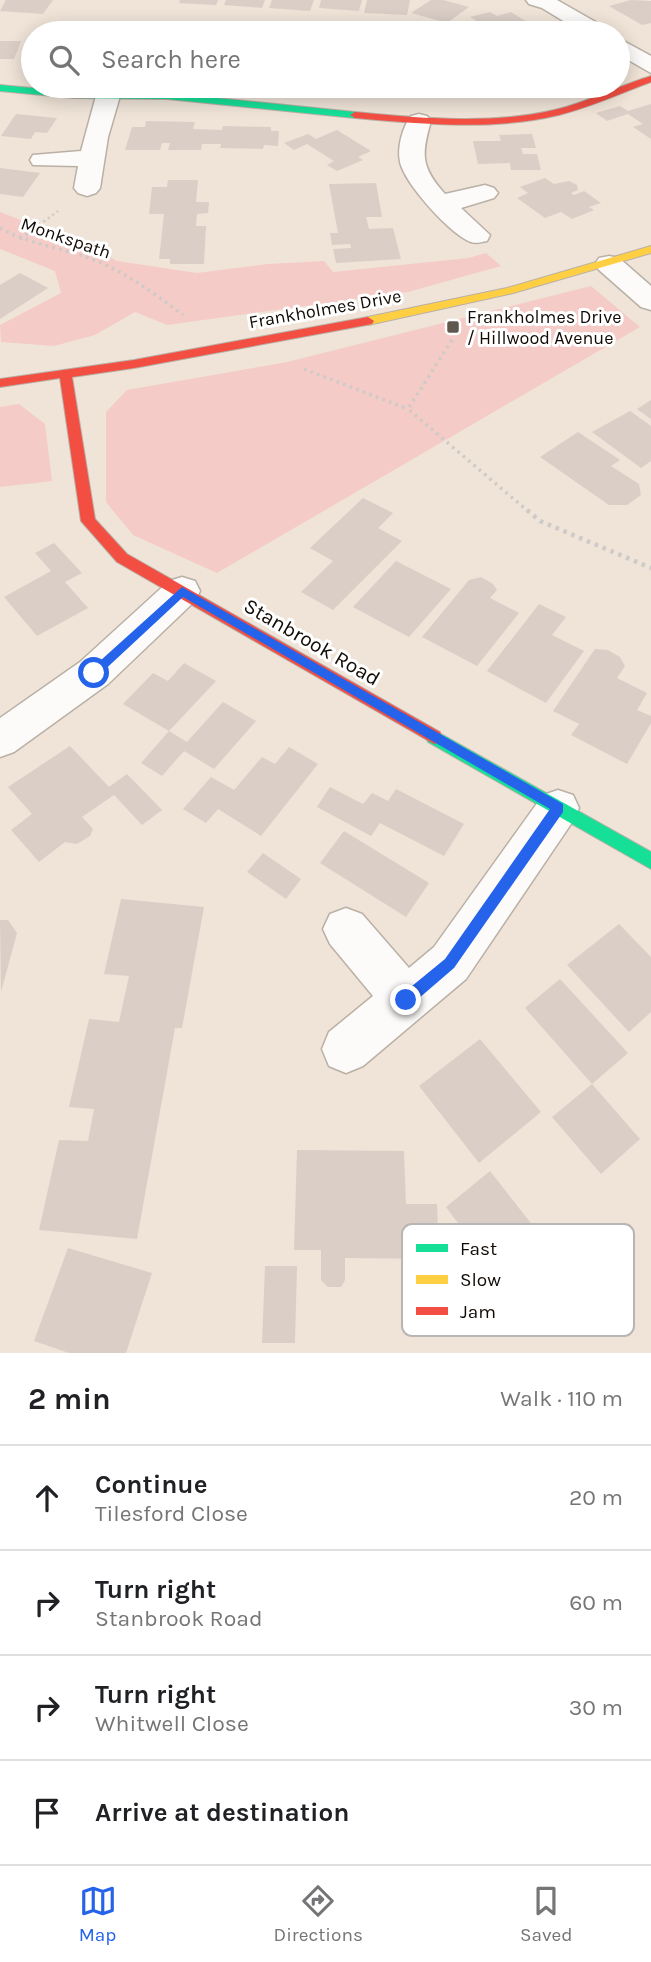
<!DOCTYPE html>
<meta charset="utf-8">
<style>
body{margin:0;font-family:Karla,sans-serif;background:#f2f2f2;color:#202124}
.stop{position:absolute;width:21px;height:21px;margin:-16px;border:5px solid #2563eb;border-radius:50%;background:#fff}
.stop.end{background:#2563eb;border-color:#fff;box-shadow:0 2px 7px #0008}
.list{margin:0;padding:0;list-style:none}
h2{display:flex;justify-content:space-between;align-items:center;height:91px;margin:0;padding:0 28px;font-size:30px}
h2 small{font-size:23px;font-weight:400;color:#757577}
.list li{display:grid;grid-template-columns:46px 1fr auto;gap:21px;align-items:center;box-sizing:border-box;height:105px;padding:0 28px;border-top:2px solid #e0e0e0}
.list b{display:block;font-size:26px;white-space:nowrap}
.list p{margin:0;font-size:23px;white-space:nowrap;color:#757577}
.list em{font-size:23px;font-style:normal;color:#757577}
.icon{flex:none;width:38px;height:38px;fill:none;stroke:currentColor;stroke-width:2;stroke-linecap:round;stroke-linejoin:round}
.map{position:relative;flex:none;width:651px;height:1353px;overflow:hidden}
.search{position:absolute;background:#fff;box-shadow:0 4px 18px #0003;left:21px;right:21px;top:21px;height:77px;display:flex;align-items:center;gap:18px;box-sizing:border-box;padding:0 24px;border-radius:38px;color:#757577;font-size:26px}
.sheet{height:511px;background:#fff}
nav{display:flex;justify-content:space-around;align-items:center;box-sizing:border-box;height:98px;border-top:2px solid #e0e0e0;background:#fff;font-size:19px;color:#757577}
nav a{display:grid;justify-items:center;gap:4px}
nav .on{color:#2563eb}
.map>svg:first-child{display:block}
</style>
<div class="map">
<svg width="651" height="1353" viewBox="0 0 651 1353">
<rect width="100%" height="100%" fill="#f0e4d8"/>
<g fill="#f4cbc6">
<path d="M 0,212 L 97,250 L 117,261 L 197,273 L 268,264 L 324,261 L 333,272 L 468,258 L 486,253 L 501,266 L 408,292 L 167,325 L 135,312 L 95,335 L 54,346 L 1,342 L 0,325 L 61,293 L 55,271 L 0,249 Z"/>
<path d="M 591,286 L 640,327 L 217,573 L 133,535 L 106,502 L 106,412 L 127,390 L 287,362 Z"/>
<path d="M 19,404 L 45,424 L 52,481 L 0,487 L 0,407 Z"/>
</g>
<g fill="#dacec7">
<path d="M 6,0 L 53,0 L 43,14 L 0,11 Z"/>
<path d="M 180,0 L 218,0 L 216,5 L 179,3 Z"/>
<path d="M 226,0 L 265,0 L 262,8 L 224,5 Z"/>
<path d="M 272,0 L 314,0 L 310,11 L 269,8 Z"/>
<path d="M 321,0 L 362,0 L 359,11 L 319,8 Z"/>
<path d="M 367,0 L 410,0 L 407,15 L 364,13 Z"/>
<path d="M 431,0 L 443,0 L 469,7 L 447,23 L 411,13 Z"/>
<path d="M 631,0 L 651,1 L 651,23 L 642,25 L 609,6 Z"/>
<path d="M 490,12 L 497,16 L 511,12 L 535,27 L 514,33 L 495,33 L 470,17 Z"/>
<path d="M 76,27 L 104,27 L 102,33 L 74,33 Z"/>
<path d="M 0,41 L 21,41 L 14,59 L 0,59 Z"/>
<path d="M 356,86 L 423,86 L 422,89 L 414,88 L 412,93 Z"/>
<path d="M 434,86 L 528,86 L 530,91 L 435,93 Z"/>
<path d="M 651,104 L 651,139 L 633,127 L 643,124 L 628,114 L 607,121 L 596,113 L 620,106 L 628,111 Z"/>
<path d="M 16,114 L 57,118 L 47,133 L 35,132 L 31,139 L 1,136 Z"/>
<path d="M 146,121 L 195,122 L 193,129 L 222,130 L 223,126 L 271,127 L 271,131 L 279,131 L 278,146 L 264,145 L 263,149 L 220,148 L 221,144 L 202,144 L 201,150 L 168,150 L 170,143 L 162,143 L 160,150 L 125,150 L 132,127 L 145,127 Z"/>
<path d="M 337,130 L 371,151 L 358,157 L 363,160 L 337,171 L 327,165 L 334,161 L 307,144 L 294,150 L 284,143 L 308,134 L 316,139 Z"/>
<path d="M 532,134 L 536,148 L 521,148 L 523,154 L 537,154 L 541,170 L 511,170 L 510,163 L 478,164 L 473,141 L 501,141 L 499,135 Z"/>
<path d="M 0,168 L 40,173 L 23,197 L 0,194 Z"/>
<path d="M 545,178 L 554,184 L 569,181 L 577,185 L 578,190 L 571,193 L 574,195 L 584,191 L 601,203 L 589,207 L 594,210 L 572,219 L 561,212 L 545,218 L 517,198 L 528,193 L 520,187 Z"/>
<path d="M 168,180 L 198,180 L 196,202 L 209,202 L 208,213 L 197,214 L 196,226 L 206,226 L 204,264 L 170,264 L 170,259 L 159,259 L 164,214 L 149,214 L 152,187 L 167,187 Z"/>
<path d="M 376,183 L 382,217 L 366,217 L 369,229 L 393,228 L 401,259 L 336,263 L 333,249 L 351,248 L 350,244 L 332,245 L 330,233 L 338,233 L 329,184 Z"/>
<path d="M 20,273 L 48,288 L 0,319 L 0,285 Z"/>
<path d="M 651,400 L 651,419 L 637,409 Z"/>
<path d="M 630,411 L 651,426 L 651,461 L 641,468 L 592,432 Z"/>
<path d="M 578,432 L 620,460 L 611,466 L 639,484 L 641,495 L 627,505 L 609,505 L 540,457 Z"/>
<path d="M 363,498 L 393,513 L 378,528 L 402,541 L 333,610 L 301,592 L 333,561 L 310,548 Z"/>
<path d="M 54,543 L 82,573 L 65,582 L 88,608 L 37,636 L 4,597 L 51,571 L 35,553 Z"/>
<path d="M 396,561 L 451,589 L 409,637 L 353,607 Z"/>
<path d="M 481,577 L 493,584 L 497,590 L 490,598 L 519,613 L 477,666 L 422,637 L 469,580 Z"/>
<path d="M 539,604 L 566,617 L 552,635 L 584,651 L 546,703 L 487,671 Z"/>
<path d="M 595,649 L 608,650 L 620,657 L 625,666 L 617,678 L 647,693 L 637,710 L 651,716 L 651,723 L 627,764 L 571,735 L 579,724 L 553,711 Z"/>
<path d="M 184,663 L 216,681 L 169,731 L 123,704 L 153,673 L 168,681 Z"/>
<path d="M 223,702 L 256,721 L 214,769 L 184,751 L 162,776 L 141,763 L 169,731 L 187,742 Z"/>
<path d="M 70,746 L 109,787 L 127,774 L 162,810 L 142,825 L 114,795 L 82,817 L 93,829 L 90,836 L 77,844 L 65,842 L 39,862 L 11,830 L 32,814 L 8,787 Z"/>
<path d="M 289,747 L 318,764 L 261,836 L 218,809 L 206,823 L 183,809 L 211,777 L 234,790 L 262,757 L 275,764 Z"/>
<path d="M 330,787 L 363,804 L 372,793 L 388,801 L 396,789 L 464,824 L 444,856 L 380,823 L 371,836 L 317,807 Z"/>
<path d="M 344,831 L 429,883 L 406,917 L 320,863 Z"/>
<path d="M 263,853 L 301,879 L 286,899 L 247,872 Z"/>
<path d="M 121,899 L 204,907 L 182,1028 L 175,1028 L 137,1239 L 39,1230 L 59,1140 L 88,1141 L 94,1109 L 69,1107 L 89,1019 L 119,1022 L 129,976 L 104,974 Z"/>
<path d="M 0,920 L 8,920 L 17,933 L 1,992 Z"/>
<path d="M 619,924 L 651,957 L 651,1012 L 629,1032 L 567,965 Z"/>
<path d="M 560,979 L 628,1053 L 592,1084 L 525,1008 Z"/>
<path d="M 480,1039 L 541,1112 L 479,1163 L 419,1086 Z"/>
<path d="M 592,1084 L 640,1139 L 601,1174 L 552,1117 Z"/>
<path d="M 297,1150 L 404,1151 L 406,1204 L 437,1204 L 439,1259 L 345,1258 L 345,1280 L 341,1287 L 328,1287 L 321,1280 L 321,1250 L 294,1250 Z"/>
<path d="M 490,1171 L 537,1231 L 493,1270 L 446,1207 Z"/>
<path d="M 68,1248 L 152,1273 L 126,1353 L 69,1353 L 34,1341 Z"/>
<path d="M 265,1266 L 297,1266 L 295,1343 L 262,1343 Z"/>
</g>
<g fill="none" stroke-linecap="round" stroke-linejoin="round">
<g stroke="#b9b0a6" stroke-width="3">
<g id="street">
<path d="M 526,0 L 557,0 L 606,28 L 609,33 L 583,33 L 542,8 L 529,4 Z"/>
<path d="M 618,38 L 651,56 L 651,73 L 618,54 Z"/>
<path d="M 108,89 L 116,91 L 120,96 L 108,137 L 100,188 L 96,193 L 87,196 L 78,193 L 74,188 L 78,166 L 33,165 L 30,160 L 33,155 L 81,151 L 96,96 L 100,91 Z"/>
<path d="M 419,114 L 427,116 L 431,121 C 421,155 421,167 445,194 L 485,185 L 494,188 L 498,193 L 494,198 L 461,208 L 490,235 L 487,241 C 481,242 477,244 471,242 C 450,234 405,184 400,162 C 397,148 402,128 411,116 Z"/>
<path d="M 609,256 L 619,258 L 651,286 L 651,310 L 641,307 L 599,270 L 595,264 L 599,258 Z"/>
<path d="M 182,577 L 195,581 L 200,591 L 195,601 L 108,684 L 14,752 L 0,757 L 0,718 L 80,662 L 169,581 Z"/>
<path d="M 558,790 L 573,795 L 579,808 L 573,821 L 466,979 L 363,1066 L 346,1073 L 329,1066 L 322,1049 L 329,1032 L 373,996 L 330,944 L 323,929 L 330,914 L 346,908 L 362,914 L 409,968 L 434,947 L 543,795 Z"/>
</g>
</g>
<g stroke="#b9b0a6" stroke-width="2">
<g id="fast">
<path d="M 0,85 L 74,92 L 167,93 L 355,112 L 360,115 L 355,118 L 167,99 L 74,98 L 0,91 Z"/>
<path d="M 434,730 L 651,852 L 651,869 L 428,742 L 426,737 L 428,732 Z"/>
</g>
</g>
<g stroke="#b9b0a6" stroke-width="2">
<path id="slow" d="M 651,246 L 651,253 L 513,293 L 368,325 L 362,321 L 368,317 L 507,288 Z"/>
</g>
<g stroke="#b9b0a6" stroke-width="2">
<g id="jam">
<path d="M 651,76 L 651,82 C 621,93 591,107 559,115 C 493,131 422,124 355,118 L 350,115 L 355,112 C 420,118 489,125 554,110 C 588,102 618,86 651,76 Z"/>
<path d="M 368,317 L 374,321 L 372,324 L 134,368 L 72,377 L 95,519 L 127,554 L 440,732 L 442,737 L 440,742 L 434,744 L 117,562 L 81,521 L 60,378 L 0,387 L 0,379 L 134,360 Z"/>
</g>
</g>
<path stroke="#cdcac7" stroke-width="2.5" stroke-dasharray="2 3.5" stroke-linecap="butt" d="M 39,225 L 58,211"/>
<g stroke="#cdcac7" stroke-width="3.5" stroke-dasharray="2.5 4.5" stroke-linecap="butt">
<path d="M 0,228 C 29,244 63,248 94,260 C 127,273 155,294 183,315"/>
<path d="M 20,239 L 42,223"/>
<path d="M 452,340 L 408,409 L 529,512"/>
<path d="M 304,369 L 408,409"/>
</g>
<path stroke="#cdcac7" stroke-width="4.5" stroke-dasharray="3.5 5" stroke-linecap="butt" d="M 527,510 L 540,521 L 651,568"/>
<use href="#street" fill="#fdfbf9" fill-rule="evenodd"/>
<use href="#fast" fill="#16e098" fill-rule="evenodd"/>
<use href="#slow" fill="#ffcf43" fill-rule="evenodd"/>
<use href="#jam" fill="#f24e42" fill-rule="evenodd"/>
</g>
<path fill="#2563eb" d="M 182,587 L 563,804 L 563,812 L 454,968 L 411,1005 L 401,1005 L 401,995 L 445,959 L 550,809 L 183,597 L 98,676 L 90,676 L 90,670 Z"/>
<rect fill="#60574f" stroke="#fff" stroke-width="2.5" x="446" y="320" width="14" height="14" rx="3.5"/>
<g text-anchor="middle" stroke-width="6" stroke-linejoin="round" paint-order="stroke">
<g font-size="18" fill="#120b05" stroke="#fff">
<text transform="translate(66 238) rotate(19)" y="6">Monkspath</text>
<text transform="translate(325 309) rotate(-10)" y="6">Frankholmes Drive</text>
</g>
<g font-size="18" fill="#120b05" stroke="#fff" text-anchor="start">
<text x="467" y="323">Frankholmes Drive<tspan x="467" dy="21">/ Hillwood Avenue</tspan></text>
</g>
<g font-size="21" fill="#120b05" stroke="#fff">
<text transform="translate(312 642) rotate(30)" y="7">Stanbrook Road</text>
</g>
</g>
<rect x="402" y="1224" width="232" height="112" rx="10" fill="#fff" stroke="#b8b6b4" stroke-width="2"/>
<rect x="416" y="1244" width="32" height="8" fill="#16e098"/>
<rect x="416" y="1275" width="32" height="9" fill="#ffcf43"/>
<rect x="416" y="1307" width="32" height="8" fill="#f24e42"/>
<g font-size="19" fill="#120b05">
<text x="460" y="1255">Fast</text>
<text x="460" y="1286">Slow</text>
<text x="460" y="1318">Jam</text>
</g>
</svg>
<div class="stop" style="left:94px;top:673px"></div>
<div class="stop end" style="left:406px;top:1000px"></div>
<div class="search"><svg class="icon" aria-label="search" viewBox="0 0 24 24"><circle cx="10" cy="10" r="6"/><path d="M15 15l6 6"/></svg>Search here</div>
</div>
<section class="sheet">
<h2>2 min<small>Walk · 110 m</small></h2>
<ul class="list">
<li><svg class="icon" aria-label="ahead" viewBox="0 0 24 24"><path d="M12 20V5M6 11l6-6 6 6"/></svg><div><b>Continue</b><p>Tilesford Close</p></div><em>20 m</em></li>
<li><svg class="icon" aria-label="right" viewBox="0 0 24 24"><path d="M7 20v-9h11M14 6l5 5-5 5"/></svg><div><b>Turn right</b><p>Stanbrook Road</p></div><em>60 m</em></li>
<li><svg class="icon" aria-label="right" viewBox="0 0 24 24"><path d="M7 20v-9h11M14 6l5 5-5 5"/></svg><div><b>Turn right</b><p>Whitwell Close</p></div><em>30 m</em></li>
<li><svg class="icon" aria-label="arrive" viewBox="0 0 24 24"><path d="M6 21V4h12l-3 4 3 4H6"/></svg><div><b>Arrive at destination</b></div></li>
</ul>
</section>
<nav>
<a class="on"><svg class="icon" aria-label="map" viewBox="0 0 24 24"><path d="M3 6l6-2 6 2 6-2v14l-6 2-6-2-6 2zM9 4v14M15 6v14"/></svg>Map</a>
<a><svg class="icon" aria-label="directions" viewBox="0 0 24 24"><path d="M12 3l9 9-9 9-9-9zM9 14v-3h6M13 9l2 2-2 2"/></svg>Directions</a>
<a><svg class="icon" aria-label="saved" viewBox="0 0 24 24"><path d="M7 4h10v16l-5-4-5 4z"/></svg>Saved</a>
</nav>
